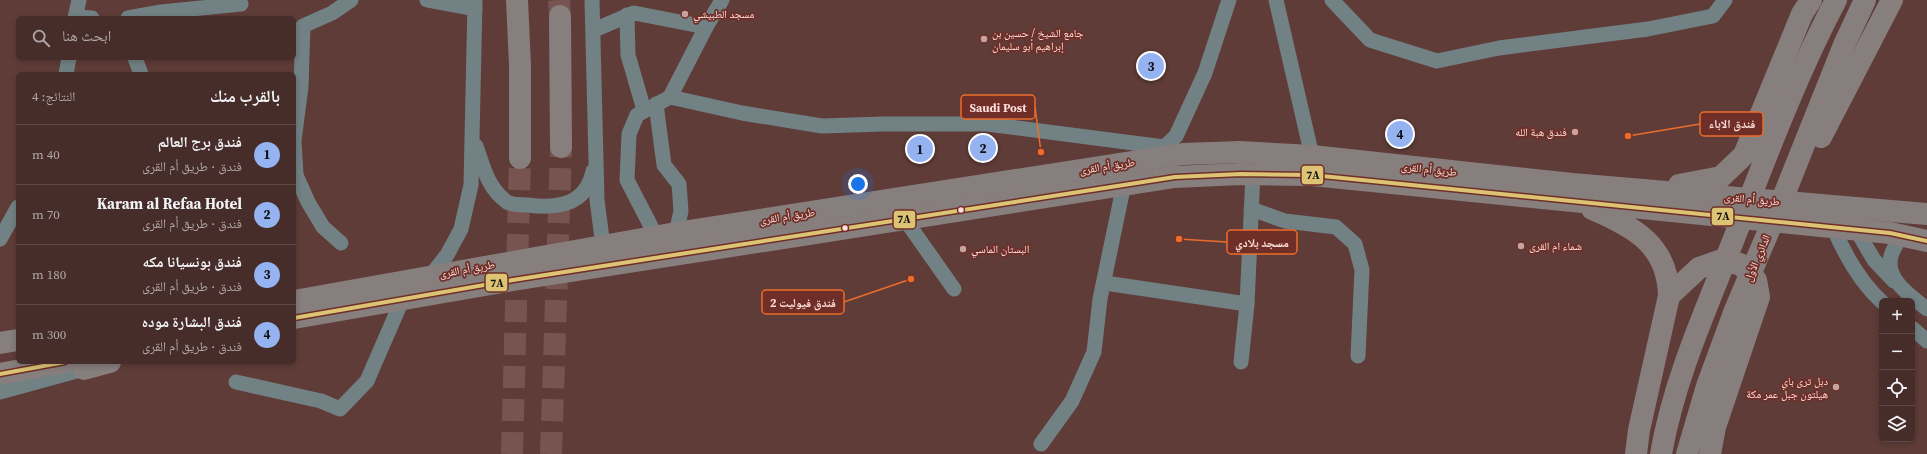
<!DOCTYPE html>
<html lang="ar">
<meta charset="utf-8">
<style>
body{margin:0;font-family:"Source Serif 4","Noto Naskh Arabic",serif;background:#513936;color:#f1f3f6;direction:rtl}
.controls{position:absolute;right:12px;bottom:12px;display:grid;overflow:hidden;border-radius:6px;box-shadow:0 2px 6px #0003}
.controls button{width:36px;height:36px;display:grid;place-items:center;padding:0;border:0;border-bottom:1px solid #5f4947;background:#472d2a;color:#f1f3f6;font:20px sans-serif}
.you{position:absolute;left:858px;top:184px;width:14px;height:14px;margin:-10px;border:3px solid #fff;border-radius:50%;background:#1a73e8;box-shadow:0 0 0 6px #1a73e833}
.badge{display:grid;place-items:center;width:26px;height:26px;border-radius:50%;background:#95b2f1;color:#111;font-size:13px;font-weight:700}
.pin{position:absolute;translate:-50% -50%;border:2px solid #fff;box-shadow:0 1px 4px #0006}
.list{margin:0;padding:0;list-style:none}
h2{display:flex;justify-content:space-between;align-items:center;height:52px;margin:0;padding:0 16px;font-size:17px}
h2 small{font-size:13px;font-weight:400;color:#b0a8a8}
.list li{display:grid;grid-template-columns:26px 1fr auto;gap:12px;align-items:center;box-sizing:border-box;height:60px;padding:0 16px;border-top:1px solid #5f4947}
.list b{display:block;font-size:15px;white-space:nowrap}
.list p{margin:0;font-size:13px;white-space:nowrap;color:#b0a8a8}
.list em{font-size:13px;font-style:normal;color:#b0a8a8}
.icon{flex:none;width:22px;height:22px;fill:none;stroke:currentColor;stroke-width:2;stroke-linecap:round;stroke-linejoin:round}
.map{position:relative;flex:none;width:1927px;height:454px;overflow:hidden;direction:ltr}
.search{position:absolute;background:#472d2a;box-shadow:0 2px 6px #0003;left:16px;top:16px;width:280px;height:44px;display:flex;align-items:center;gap:10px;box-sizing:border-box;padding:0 14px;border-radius:6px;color:#b0a8a8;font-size:15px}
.panel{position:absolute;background:#472d2a;box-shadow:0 2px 6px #0003;left:16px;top:72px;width:280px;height:292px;border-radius:6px;direction:rtl}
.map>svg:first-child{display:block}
</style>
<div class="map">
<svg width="1927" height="454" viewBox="0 0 1927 454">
<rect width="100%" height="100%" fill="#5f3c38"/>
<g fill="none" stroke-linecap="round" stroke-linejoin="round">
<g stroke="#775450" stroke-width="22" stroke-dasharray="22 11" stroke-linecap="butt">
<path d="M 559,0 L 560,16"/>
<path d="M 512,454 L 520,158"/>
<path d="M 551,454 L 561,147"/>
</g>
<g stroke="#718184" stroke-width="15">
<path d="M 427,0 L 475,9"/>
<path d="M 592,0 L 597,200 L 603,246"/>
<path d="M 1276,0 L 1312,156"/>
<path d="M 1332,0 L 1370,40 L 1437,61 L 1499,48 L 1648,29 L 1713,16 L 1725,0"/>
<path d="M 627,15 L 628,55 L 644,110"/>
<path d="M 75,17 L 92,18"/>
<path d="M 75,18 L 79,0"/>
<path d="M 128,18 L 161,12 L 241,4"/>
<path d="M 594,30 L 634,13 L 706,27 L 722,0"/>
<path d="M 135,58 L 141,74"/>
<path d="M 66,74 L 69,58"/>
<path d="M 670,97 L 706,27"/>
<path d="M 656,104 L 664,165 L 679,184 L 681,211 L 676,233"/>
<path d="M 294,140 L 301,87 L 303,26 L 332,13 L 351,0"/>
<path d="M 294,142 L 296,175 L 294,174"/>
<path d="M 476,146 C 484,168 487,187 507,202 C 512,205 522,205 528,205 C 557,209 586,205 593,171"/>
<path d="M 1157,154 L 1176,136 L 1205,73 L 1229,0"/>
<path d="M 296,175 L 308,202 L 323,227 L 341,243"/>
<path d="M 1251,209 L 1285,221 L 1336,227 L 1355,244 L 1362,270 L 1358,356"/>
<path d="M 904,218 L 954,289"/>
<path d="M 1834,229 C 1845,255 1860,282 1882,302"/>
<path d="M 1857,231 L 1874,260 L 1894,281"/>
<path d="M 656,236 L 627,180 L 629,134 L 637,115 L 670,97 L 742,113 L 822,126 L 883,124 L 987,124 L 1164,147"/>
<path d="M 1901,236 C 1898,242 1894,247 1892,253 C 1882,278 1911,296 1927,309"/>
<path d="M 0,239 L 18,207"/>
<path d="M 431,275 L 447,255 L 461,229 L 471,185 L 475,0"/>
<path d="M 1105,283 L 1247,304"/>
<path d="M 1912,328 L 1927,341"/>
<path d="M 1241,362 L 1247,304 L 1253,174"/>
<path d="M 236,382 L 321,401 L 340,409 L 367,381 L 403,298"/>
<path d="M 0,392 L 84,369"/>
<path d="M 1041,444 L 1072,401 L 1094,352 L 1100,299 L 1124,184"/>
</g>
<g stroke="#877e7e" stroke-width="22">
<path d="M 517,0 L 520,65 L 520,158"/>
<path d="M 560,16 L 561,147"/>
<path d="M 1821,137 L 1892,0"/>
<path d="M 1679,185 L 1721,177 L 1744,155 L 1802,14 L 1811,0"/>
<path d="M 1592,209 C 1634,227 1668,245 1669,296 L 1639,430 L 1636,454"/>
<path d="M 1669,296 L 1699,268 L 1719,261 L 1740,264 L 1756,280 L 1759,297 L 1715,427 L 1710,454"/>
<path d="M 294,301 L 676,233 L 1183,154 L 1240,152 L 1312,156 L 1572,184 L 1927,214"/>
<path d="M 294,318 L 513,280 L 1175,177 L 1241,174 L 1312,175 L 1890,233 L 1927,241"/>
<path d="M 0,343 L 18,340"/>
<path d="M 84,369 L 110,362"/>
<path d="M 0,374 L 65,362"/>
<path d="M 1661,454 C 1674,379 1707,307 1735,236 C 1766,157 1796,76 1836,0"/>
<path d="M 1687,454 L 1707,386 L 1735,310 L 1784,195 L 1844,45 L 1865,0"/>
</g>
<g stroke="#6f2f28" stroke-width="7">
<g id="bus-1">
<path d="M 294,318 L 513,280 L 1175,177 L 1241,174 L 1312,175 L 1890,233 L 1927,241"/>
<path d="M 0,374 L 65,362"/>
</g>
</g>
<use href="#bus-1" stroke="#dcc474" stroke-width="4"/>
</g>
<g fill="#c6a5a0" stroke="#6f2f28" stroke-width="1.5">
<circle cx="685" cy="14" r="4"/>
<circle cx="984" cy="39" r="4"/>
<circle cx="1575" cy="132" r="4"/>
<circle cx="1521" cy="246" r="4"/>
<circle cx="963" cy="249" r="4"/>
<circle cx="1836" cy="387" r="4"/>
</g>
<g fill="#fdddd8" stroke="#6f2f28" stroke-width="1.5">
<circle cx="961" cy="210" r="3.5"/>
<circle cx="845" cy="228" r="3.5"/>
</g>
<g text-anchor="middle" stroke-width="3.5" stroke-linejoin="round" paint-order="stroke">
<g font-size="11" fill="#fdddd8" stroke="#6f2f28" text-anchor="start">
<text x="693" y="18">مسجد الطبيشي</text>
<text x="992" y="37">جامع الشيخ / حسين بن<tspan x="992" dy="13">إبراهيم أبو سليمان</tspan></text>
<text x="1567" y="136" text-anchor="end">فندق هبة الله</text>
<text x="1529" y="250">شماء ام القرى</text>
<text x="971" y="253">البستان الماسي</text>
<text x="1828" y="385" text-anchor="end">دبل ترى باي<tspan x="1828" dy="13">هيلتون جبل عمر مكة</tspan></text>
</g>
<g font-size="11" fill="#fdddd8" stroke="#6f2f28">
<text transform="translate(1107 166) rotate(-9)" y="4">طريق أم القرى</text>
<text transform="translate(1429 169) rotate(6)" y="4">طريق أم القرى</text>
<text transform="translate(1752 199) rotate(5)" y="4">طريق أم القرى</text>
<text transform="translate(787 216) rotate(-9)" y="4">طريق أم القرى</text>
<text transform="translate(1757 258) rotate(-67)" y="4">الدائري الأول</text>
<text transform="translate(467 269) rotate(-10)" y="4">طريق أم القرى</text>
</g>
</g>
<path fill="none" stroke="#eb6d2b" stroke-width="1.5" d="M1041 152L1035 107M1628 136L1700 124M1179 239L1227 242M911 279L844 302"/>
<g fill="#eb6d2b" stroke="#6f2f28" stroke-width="1.5">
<circle cx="1041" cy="152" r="4"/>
<circle cx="1628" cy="136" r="4"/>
<circle cx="1179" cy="239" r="4"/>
<circle cx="911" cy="279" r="4"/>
</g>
<g fill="#6f2f28" stroke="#eb6d2b" stroke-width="1.5">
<rect x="961" y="95" width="74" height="24" rx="4"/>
<rect x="1700" y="112" width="63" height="24" rx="4"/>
<rect x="1227" y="230" width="70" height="24" rx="4"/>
<rect x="762" y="290" width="82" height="24" rx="4"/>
</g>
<g font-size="12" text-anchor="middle" font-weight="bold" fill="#fdddd8">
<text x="998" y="112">Saudi Post</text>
<text x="1732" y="128">فندق الاباء</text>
<text x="1262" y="247">مسجد بلادي</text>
<text x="803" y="307">فندق فيوليت 2</text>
</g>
<g stroke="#6f2f28" stroke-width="1.5">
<rect x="1301" y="165" width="23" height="20" rx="4" fill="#dcc474"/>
<rect x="1711" y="207" width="23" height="19" rx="4" fill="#dcc474"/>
<rect x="893" y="210" width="23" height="19" rx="4" fill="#dcc474"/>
<rect x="485" y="273" width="23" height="19" rx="4" fill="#dcc474"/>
</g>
<g font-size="11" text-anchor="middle" font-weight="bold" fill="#111">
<text x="1313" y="179">7A</text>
<text x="1723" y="220">7A</text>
<text x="904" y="223">7A</text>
<text x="497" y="287">7A</text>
</g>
</svg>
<div class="controls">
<button>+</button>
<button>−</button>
<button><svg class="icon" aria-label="locate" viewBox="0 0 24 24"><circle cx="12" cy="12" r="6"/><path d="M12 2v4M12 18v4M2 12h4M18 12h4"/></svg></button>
<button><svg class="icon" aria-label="layers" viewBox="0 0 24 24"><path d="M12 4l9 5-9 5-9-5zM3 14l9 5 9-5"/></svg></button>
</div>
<div class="you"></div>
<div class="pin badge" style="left:920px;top:149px">1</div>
<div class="pin badge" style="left:983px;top:148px">2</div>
<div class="pin badge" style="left:1151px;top:66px">3</div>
<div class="pin badge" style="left:1400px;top:134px">4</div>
<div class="search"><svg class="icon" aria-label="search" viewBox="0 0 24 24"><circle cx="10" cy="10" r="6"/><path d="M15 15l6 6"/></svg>ابحث هنا</div>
<section class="panel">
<h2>بالقرب منك<small>النتائج: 4</small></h2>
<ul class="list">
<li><span class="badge">1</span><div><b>فندق برج العالم</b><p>فندق · طريق أم القرى</p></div><em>40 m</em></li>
<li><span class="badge">2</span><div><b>Karam al Refaa Hotel</b><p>فندق · طريق أم القرى</p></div><em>70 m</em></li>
<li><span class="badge">3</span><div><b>فندق بونسيانا مكه</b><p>فندق · طريق أم القرى</p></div><em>180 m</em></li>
<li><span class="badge">4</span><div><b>فندق البشارة موده</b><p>فندق · طريق أم القرى</p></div><em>300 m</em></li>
</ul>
</section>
</div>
